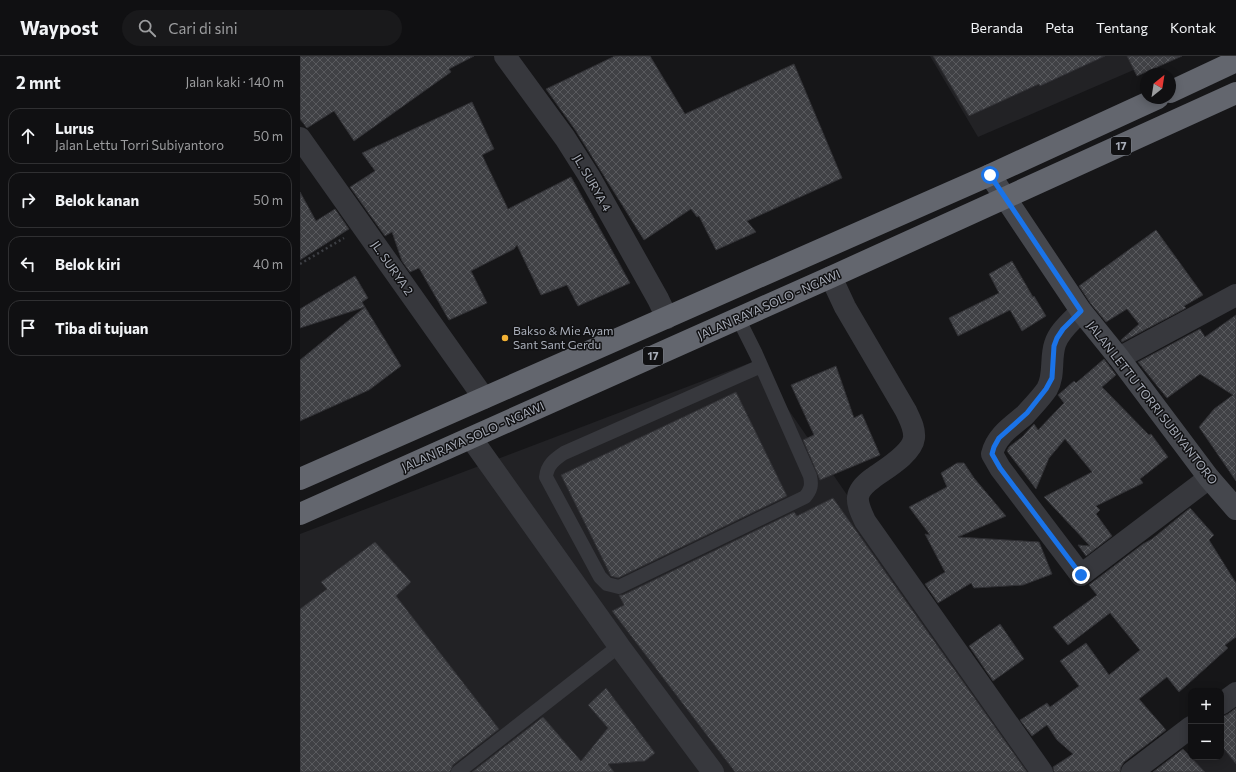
<!DOCTYPE html>
<html lang="id">
<meta charset="utf-8">
<style>
body{margin:0;font-family:Commissioner,sans-serif;background:#19191b;color:#f1f3f6}
.controls{position:absolute;right:12px;bottom:12px;display:grid;overflow:hidden;border-radius:8px;box-shadow:0 2px 10px #0003}
.controls button{width:36px;height:36px;display:grid;place-items:center;padding:0;border:0;border-bottom:1px solid #303032;background:#101012;color:#f1f3f6;font:20px sans-serif}
.compass{position:absolute;left:840px;top:12px;width:36px;height:36px;border-radius:50%;background:#101012;box-shadow:0 2px 10px #0003;rotate:30deg}
.stop{position:absolute;width:12px;height:12px;margin:-9px;border:3px solid #1a73e8;border-radius:50%;background:#fff}
.stop.end{background:#1a73e8;border-color:#fff;box-shadow:0 1px 4px #0008}
.list{margin:0;padding:0;list-style:none}
h2{display:flex;justify-content:space-between;align-items:center;height:52px;margin:0;padding:0 16px;font-size:17px}
h2 small{font-size:13px;font-weight:400;color:#9c9d9f}
.list li{display:grid;grid-template-columns:26px 1fr auto;gap:12px;align-items:center;box-sizing:border-box;height:56px;margin:0 8px 8px;padding:0 8px;border:1px solid #303032;border-radius:12px}
.list b{display:block;font-size:15px;white-space:nowrap}
.list p{margin:0;font-size:13px;white-space:nowrap;color:#9c9d9f}
.list em{font-size:13px;font-style:normal;color:#9c9d9f}
.icon{flex:none;width:22px;height:22px;fill:none;stroke:currentColor;stroke-width:2;stroke-linecap:round;stroke-linejoin:round}
.map{position:relative;flex:none;width:936px;height:716px;overflow:hidden}
header{display:flex;align-items:center;gap:24px;box-sizing:border-box;height:56px;padding:0 20px;background:#101012;border-bottom:1px solid #303032}
header strong{font-size:19px}
nav{display:flex;gap:22px;margin-inline-start:auto;font-size:14px}
.search{width:280px;height:36px;background:#19191b;display:flex;align-items:center;gap:10px;box-sizing:border-box;padding:0 14px;border-radius:22px;color:#9c9d9f;font-size:15px}
main{display:flex}
aside{flex:1;background:#101012}
.map>svg:first-child{display:block}
</style>
<header>
<strong>Waypost</strong>
<div class="search"><svg class="icon" aria-label="search" viewBox="0 0 24 24"><circle cx="10" cy="10" r="6"/><path d="M15 15l6 6"/></svg>Cari di sini</div>
<nav><a>Beranda</a><a>Peta</a><a>Tentang</a><a>Kontak</a></nav>
</header>
<main>
<aside>
<h2>2 mnt<small>Jalan kaki · 140 m</small></h2>
<ul class="list">
<li><svg class="icon" aria-label="ahead" viewBox="0 0 24 24"><path d="M12 20V5M6 11l6-6 6 6"/></svg><div><b>Lurus</b><p>Jalan Lettu Torri Subiyantoro</p></div><em>50 m</em></li>
<li><svg class="icon" aria-label="right" viewBox="0 0 24 24"><path d="M7 20v-9h11M14 6l5 5-5 5"/></svg><div><b>Belok kanan</b></div><em>50 m</em></li>
<li><svg class="icon" aria-label="left" viewBox="0 0 24 24"><path d="M17 20v-9H6M10 6l-5 5 5 5"/></svg><div><b>Belok kiri</b></div><em>40 m</em></li>
<li><svg class="icon" aria-label="arrive" viewBox="0 0 24 24"><path d="M6 21V4h12l-3 4 3 4H6"/></svg><div><b>Tiba di tujuan</b></div></li>
</ul>
</aside>
<div class="map">
<svg width="936" height="716" viewBox="0 0 936 716">
<defs>
<pattern id="building-cross-hatch" width="8" height="8" patternUnits="userSpaceOnUse"><rect width="8" height="8" fill="#404145"/><path d="M0 0l8 8M0 8l8-8" fill="none" stroke="#595a5e"/></pattern>
</defs>
<rect width="100%" height="100%" fill="#161618"/>
<g fill="#222225">
<path d="M 630,0 L 866,0 L 678,81 Z"/>
<path d="M 455,305 L 565,465 L 742,716 L 0,716 L 0,478 Z"/>
<path d="M 936,671 L 936,716 L 857,716 L 891,697 L 891,701 L 921,701 L 921,680 Z"/>
</g>
<g fill="url(#building-cross-hatch)" stroke="#303034">
<path d="M 0,0 L 174,0 L 149,13 L 151,16 L 54,85 L 34,55 L 7,72 L 0,63 Z"/>
<path d="M 315,0 L 350,0 L 385,58 L 494,8 L 542,122 L 447,165 L 456,176 L 416,194 L 399,160 L 397,161 L 391,153 L 344,184 L 276,75 L 246,33 Z"/>
<path d="M 633,0 L 805,0 L 740,30 L 739,28 L 669,60 Z"/>
<path d="M 827,0 L 882,0 L 837,20 Z"/>
<path d="M 172,46 L 194,93 L 182,99 L 208,153 L 271,121 L 330,227 L 278,250 L 267,229 L 241,239 L 217,189 L 214,193 L 171,215 L 187,247 L 149,264 L 119,212 L 110,216 L 102,205 L 92,176 L 85,180 L 50,131 L 75,115 L 62,97 Z"/>
<path d="M 0,136 L 16,165 L 35,153 L 49,173 L 0,204 Z"/>
<path d="M 856,174 L 903,239 L 884,250 L 886,252 L 822,286 L 821,284 L 839,268 L 827,253 L 806,266 L 791,248 L 779,230 Z"/>
<path d="M 712,205 L 733,241 L 734,240 L 746,260 L 722,275 L 710,254 L 658,280 L 649,262 L 699,237 L 689,218 Z"/>
<path d="M 55,220 L 68,242 L 62,246 L 65,251 L 0,272 L 0,253 Z"/>
<path d="M 65,251 L 101,310 L 69,334 L 0,365 L 0,304 Z"/>
<path d="M 936,259 L 936,425 L 899,371 L 914,353 L 933,339 L 900,318 L 867,342 L 838,306 L 900,273 L 905,281 Z"/>
<path d="M 804,303 L 816,319 L 802,331 L 849,379 L 851,378 L 868,401 L 840,423 L 843,427 L 796,450 L 800,454 L 796,458 L 812,480 L 786,500 L 778,489 L 790,490 L 744,441 L 792,416 L 765,383 L 749,402 L 736,433 L 707,395 L 709,391 L 722,381 L 734,368 L 738,374 L 764,347 L 758,339 L 774,325 L 776,327 Z"/>
<path d="M 536,310 L 554,362 L 562,358 L 580,399 L 520,424 L 503,384 L 514,379 L 491,329 Z"/>
<path d="M 436,336 L 487,440 L 318,522 L 311,520 L 261,419 Z"/>
<path d="M 657,407 L 664,407 L 674,422 L 706,460 L 658,481 L 739,486 L 752,518 L 723,529 L 674,532 L 671,527 L 638,547 L 625,528 L 645,516 L 625,478 L 630,479 L 609,451 L 647,431 L 641,417 Z"/>
<path d="M 533,442 L 603,541 L 727,716 L 435,716 L 312,555 L 324,549 L 319,539 L 323,539 L 494,456 L 497,460 Z"/>
<path d="M 890,452 L 914,479 L 909,484 L 936,527 L 936,581 L 925,589 L 928,592 L 879,636 L 867,621 L 839,643 L 866,674 L 824,706 L 821,711 L 820,716 L 754,716 L 753,711 L 773,698 L 757,684 L 747,669 L 732,680 L 720,664 L 747,647 L 750,651 L 779,630 L 760,605 L 786,587 L 809,619 L 840,594 L 810,557 L 768,589 L 753,571 L 797,539 L 789,529 L 843,488 L 852,483 Z"/>
<path d="M 75,486 L 111,526 L 96,540 L 199,673 L 153,709 L 150,716 L 0,716 L 0,553 L 27,533 L 21,526 Z"/>
<path d="M 700,568 L 724,603 L 693,625 L 669,590 Z"/>
<path d="M 306,632 L 355,697 L 345,705 L 308,708 L 314,716 L 172,716 L 243,661 L 281,705 L 308,672 L 288,649 Z"/>
<path d="M 936,652 L 936,708 L 921,689 L 921,661 L 928,658 Z"/>
<path d="M 883,693 L 905,716 L 853,716 Z"/>
</g>
<g fill="none" stroke-linecap="round" stroke-linejoin="round">
<path stroke="#3d3f44" stroke-width="2.5" stroke-dasharray="2 3" stroke-linecap="butt" d="M 0,208 L 44,182"/>
<g stroke="#37383d" stroke-width="14">
<path d="M 438,262 L 456,298 L 510,420 C 512,429 511,434 505,441 L 319,531 L 307,528 L 300,521 L 246,421 C 247,409 255,403 264,397 L 461,310"/>
<path d="M 158,716 L 319,590"/>
</g>
<g stroke="#37383d" stroke-width="22">
<path d="M 205,0 L 265,82 L 289,120 L 358,243 L 367,262"/>
<path d="M 0,82 L 184,342"/>
<path d="M 531,221 L 545,251 L 606,355 C 610,364 615,372 614,382 C 612,398 585,413 573,422 C 566,427 559,433 558,441 C 557,449 562,458 565,465 L 742,716"/>
<path d="M 781,255 C 772,265 759,275 755,288 C 750,303 755,319 747,333 C 741,342 732,351 725,359 C 712,370 696,380 692,398 L 700,412 L 781,519 L 909,422"/>
<path d="M 819,302 L 936,239"/>
<path d="M 171,382 L 319,590 L 413,716"/>
<path d="M 921,648 L 936,637"/>
<path d="M 832,716 L 891,671"/>
</g>
<path stroke="#45474d" stroke-width="22" d="M 690,119 L 781,255 L 819,302 L 909,422 L 936,453"/>
<g stroke="#63666e" stroke-width="22">
<path d="M 870,36 L 936,5"/>
<path d="M 0,423 L 690,119 L 858,42"/>
<path d="M 0,458 L 531,221 L 936,37"/>
</g>
</g>
<g fill="none" stroke-linecap="round" stroke-linejoin="round">
<path stroke="#1a73e8" stroke-width="5" d="M 690,119 L 781,255 L 763,273 L 757,282 L 754,290 L 752,322 L 746,333 L 727,357 L 699,382 L 694,391 L 692,398 L 700,412 L 781,519"/>
</g>
<circle fill="#f2b134" stroke="#111113" stroke-width="1.5" cx="205" cy="282" r="4"/>
<g text-anchor="middle" stroke-width="3" stroke-linejoin="round" paint-order="stroke">
<g fill="#111113" stroke="#7b7e86" stroke-width="1">
<rect x="811" y="81" width="20" height="18" rx="3"/>
<rect x="343" y="291" width="20" height="18" rx="3"/>
</g>
<g font-size="11" font-weight="bold" fill="#a8adb8">
<text x="821" y="94">17</text>
<text x="353" y="304">17</text>
</g>
<g font-size="12" fill="#a8adb8" stroke="#111113">
<text transform="translate(292 127) rotate(60)" y="4">JL. SURYA 4</text>
<text transform="translate(92 212) rotate(55)" y="4">JL. SURYA 2</text>
<text transform="translate(469 249) rotate(-24)" y="4">JALAN RAYA SOLO - NGAWI</text>
<text transform="translate(852 347) rotate(52)" y="4">JALAN LETTU TORRI SUBIYANTORO</text>
<text transform="translate(173 381) rotate(-24)" y="4">JALAN RAYA SOLO - NGAWI</text>
</g>
<g font-size="12" fill="#a8adb8" stroke="#111113" text-anchor="start">
<text x="213" y="279">Bakso &amp; Mie Ayam<tspan x="213" dy="14">Sant Sant Gerdu</tspan></text>
</g>
</g>
</svg>
<div class="controls">
<button>+</button>
<button>−</button>
</div>
<svg class="compass" viewBox="-18 -18 36 36"><path d="M0-13l5 13h-10z" fill="#e53935"/><path d="M0 13l5-13h-10z" fill="#9c9d9f"/></svg>
<div class="stop" style="left:690px;top:119px"></div>
<div class="stop end" style="left:781px;top:519px"></div>
</div>
</main>
